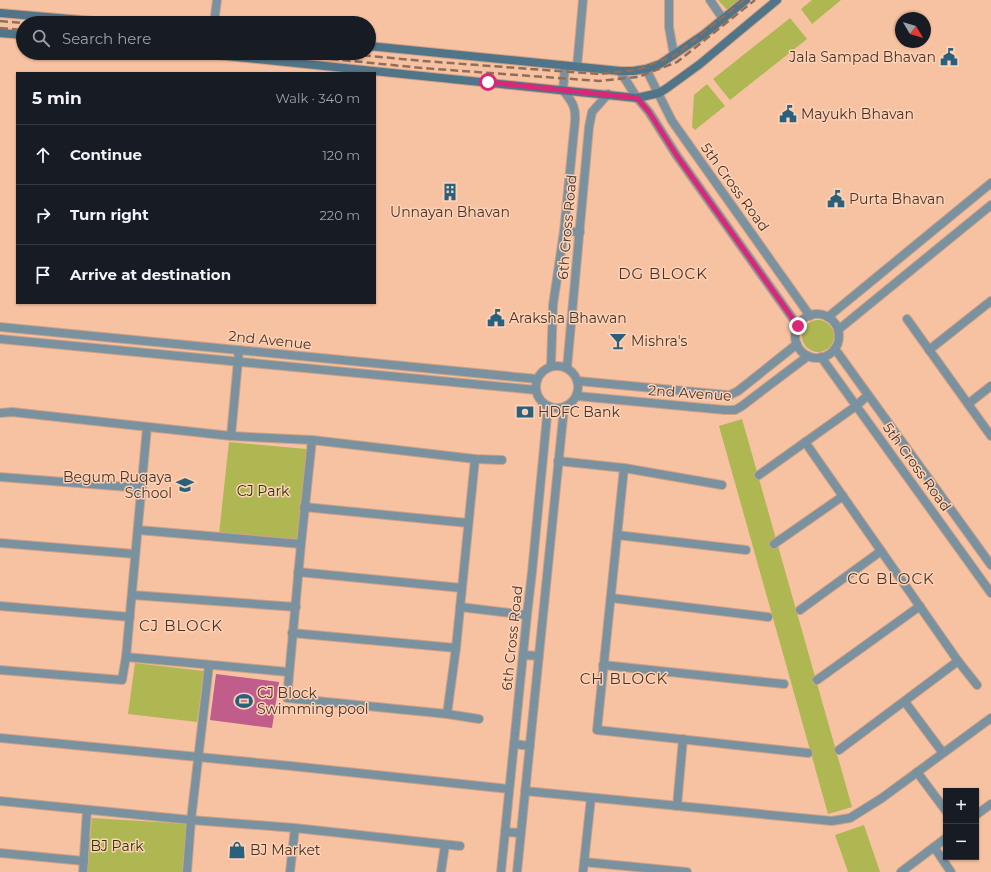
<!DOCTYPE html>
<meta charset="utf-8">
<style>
body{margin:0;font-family:Montserrat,sans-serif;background:#242831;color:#f1f3f6}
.controls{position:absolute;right:12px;bottom:12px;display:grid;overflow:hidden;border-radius:0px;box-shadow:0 1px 3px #0004}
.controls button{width:36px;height:36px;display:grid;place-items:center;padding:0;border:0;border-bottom:1px solid #363941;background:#171b24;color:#f1f3f6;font:20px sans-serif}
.compass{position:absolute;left:895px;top:12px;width:36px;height:36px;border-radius:50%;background:#171b24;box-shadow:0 1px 3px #0004;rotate:128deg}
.stop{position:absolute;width:12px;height:12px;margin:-9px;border:3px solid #db2777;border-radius:50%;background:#fff}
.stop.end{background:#db2777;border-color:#fff;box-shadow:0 1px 4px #0008}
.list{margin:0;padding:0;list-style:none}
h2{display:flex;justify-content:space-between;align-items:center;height:52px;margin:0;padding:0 16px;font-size:17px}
h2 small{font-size:13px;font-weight:400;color:#9ea1a6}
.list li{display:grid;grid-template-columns:26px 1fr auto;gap:12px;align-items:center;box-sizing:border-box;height:60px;padding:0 16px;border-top:1px solid #363941}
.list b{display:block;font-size:15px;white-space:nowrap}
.list em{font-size:13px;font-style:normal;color:#9ea1a6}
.icon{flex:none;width:22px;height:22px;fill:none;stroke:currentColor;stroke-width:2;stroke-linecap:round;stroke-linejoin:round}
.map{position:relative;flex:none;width:991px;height:872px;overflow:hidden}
.search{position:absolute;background:#171b24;box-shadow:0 1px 3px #0004;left:16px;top:16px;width:360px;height:44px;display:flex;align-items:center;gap:10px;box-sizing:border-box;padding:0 14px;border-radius:22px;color:#9ea1a6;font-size:15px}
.panel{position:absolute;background:#171b24;box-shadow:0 1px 3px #0004;left:16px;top:72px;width:360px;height:232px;border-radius:0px}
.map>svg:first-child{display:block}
</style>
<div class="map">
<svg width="991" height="872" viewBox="0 0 991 872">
<rect width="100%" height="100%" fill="#f7c2a1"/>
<g fill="#afb752">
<path d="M 718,0 L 741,0 L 728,11 Z"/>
<path d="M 812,0 L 841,0 L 812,24 L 801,9 Z"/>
<path d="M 790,18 L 807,39 L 730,100 L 713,79 Z"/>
<path d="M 707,84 L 725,106 L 695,130 L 692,127 L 694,95 Z"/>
<circle cx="818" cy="336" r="16"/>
<path d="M 742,419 L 852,807 L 828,814 L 719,426 Z"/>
<path d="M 229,442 L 307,449 L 298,541 L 219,534 Z"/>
<path d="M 135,663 L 204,671 L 197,722 L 128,714 Z"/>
<path d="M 92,818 L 189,824 L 185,872 L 87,872 Z"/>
<path d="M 864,825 L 880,872 L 848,872 L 835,835 Z"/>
</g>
<path fill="#c05d8a" d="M 216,674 L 279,682 L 272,728 L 210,720 Z"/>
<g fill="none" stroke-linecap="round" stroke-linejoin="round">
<g stroke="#d0a286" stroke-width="10">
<g id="minor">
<path d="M 669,0 L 669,27 L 674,55"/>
<path d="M 710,0 L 723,19"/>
<path d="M 214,23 L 217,0"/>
<path d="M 577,67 L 583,0"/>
<path d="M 907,319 L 991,436"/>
<path d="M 929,350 L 991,301"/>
<path d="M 968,404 L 991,386"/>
<path d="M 0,413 L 12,412 L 231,436 L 312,440 L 475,459 L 502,460"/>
<path d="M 231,436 L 239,350"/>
<path d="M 312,440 L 301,544 L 287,698 L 447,714"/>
<path d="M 805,442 L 958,661 L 977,685"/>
<path d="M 475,459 L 456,648 L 447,714 L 479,719"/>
<path d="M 558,461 L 624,468 L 722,485"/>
<path d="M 624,468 L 597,730 L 808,753"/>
<path d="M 759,475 L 856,406 L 868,395"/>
<path d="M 0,477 L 142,488"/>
<path d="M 304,507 L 468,523"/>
<path d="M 138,530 L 301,544"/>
<path d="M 617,535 L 746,550"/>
<path d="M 0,543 L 135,554"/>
<path d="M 774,544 L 843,496"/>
<path d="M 298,572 L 462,588"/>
<path d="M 132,595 L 296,607"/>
<path d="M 611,598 L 768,617"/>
<path d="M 0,606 L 130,617"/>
<path d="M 460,607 L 527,615"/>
<path d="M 800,610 L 881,551"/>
<path d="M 292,633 L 456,648"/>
<path d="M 126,657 L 288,672"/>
<path d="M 603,665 L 784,684"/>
<path d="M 0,670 L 122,680 L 126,657 L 147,427"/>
<path d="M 817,680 L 920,606"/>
<path d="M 905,702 L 943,753"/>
<path d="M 0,738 L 291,766 L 509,789"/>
<path d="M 839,750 L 958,661"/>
<path d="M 917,772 L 946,811"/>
<path d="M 525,791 L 832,821 L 850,818 L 882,798 L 991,718"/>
<path d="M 0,801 L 191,820 L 295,828 L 460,846"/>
<path d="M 677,806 L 683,739"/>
<path d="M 976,815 L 991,804"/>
<path d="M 934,847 L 951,872"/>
<path d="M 0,853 L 84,861"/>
<path d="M 584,862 L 687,872"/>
<path d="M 83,872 L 87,810"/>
<path d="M 187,872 L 191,820 L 209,665"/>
<path d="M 290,872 L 295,828"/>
<path d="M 441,872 L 445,845"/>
<path d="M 583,872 L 591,798"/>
<path d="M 901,872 L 946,838"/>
</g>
</g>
<g stroke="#d0a286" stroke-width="10">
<g id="tertiary">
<path d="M 646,69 L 672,121 L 810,316"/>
<path d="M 620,71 L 637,98 L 649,112 L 677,156 L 798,326"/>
<path d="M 564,231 L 580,232"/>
<circle cx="817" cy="336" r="22"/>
<path d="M 828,317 L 991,183"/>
<path d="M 0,327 L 537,379"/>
<path d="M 838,330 L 991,205"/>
<path d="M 0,339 L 536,390"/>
<path d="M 835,349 L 991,565"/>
<path d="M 821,357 L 991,593"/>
<circle cx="557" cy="387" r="21"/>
<path d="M 551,366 L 553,305 L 564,231 L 575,121 C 576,106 572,102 563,90 L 565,66"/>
<path d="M 567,368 L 589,127 L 592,112 L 608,94"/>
<path d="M 578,381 L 727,395 L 730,395 L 738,391 L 797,344"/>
<path d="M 577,396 L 725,410 L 735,410 L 742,406 L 808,356"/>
<path d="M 523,655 L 539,656"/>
<path d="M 514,744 L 530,746"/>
<path d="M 505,832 L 521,833"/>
<path d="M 501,872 L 527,615 L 532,572 L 548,406"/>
<path d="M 517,872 L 564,408"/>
</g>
</g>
<g stroke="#d0a286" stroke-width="10">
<g id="secondary">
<path d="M 0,13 L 117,23"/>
<path d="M 0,33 L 23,35"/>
<path d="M 369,46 L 620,71 L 633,71 L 646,69 L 660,64 L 703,35 L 746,0"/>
<path d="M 197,53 L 637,98 L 659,93 L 667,88 L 700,64 L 777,0"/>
</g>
</g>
<use href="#minor" stroke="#7a92a0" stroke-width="8"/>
<use href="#tertiary" stroke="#7a92a0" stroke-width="8"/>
<use href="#secondary" stroke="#507488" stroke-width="8"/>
<g stroke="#916e59" stroke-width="2.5" stroke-dasharray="8 4" stroke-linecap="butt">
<path d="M 0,21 L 23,23"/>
<path d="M 0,28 L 23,30"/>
<path d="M 271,53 L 422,68 L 599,81 L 638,77 L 677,62 L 755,0"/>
<path d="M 339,53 L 423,61 L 599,74 L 636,70 L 674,56 L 744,0"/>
</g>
</g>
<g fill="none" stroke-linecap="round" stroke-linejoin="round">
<path stroke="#db2777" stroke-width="5" d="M 488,82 L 637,98 L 649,112 L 677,156 L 798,326"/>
</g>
<defs>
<g id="civic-bare" transform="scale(1.38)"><path d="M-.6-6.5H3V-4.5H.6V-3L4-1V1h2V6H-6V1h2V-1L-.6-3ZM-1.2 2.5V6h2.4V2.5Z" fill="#29607b" stroke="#fdd2b7" stroke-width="2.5" paint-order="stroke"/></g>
<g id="building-bare" transform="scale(1.38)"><path d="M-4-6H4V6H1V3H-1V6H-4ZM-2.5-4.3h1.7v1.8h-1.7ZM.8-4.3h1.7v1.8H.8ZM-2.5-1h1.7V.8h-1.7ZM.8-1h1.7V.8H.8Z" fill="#29607b" stroke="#fdd2b7" stroke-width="2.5" paint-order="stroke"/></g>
<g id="bar-bare" transform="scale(1.38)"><path d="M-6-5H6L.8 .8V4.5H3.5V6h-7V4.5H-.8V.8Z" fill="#29607b" stroke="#fdd2b7" stroke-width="2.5" paint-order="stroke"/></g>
<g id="bank-bare" transform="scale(1.38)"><path d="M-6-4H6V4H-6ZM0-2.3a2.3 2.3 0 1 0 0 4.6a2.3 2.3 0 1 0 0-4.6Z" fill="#29607b" stroke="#fdd2b7" stroke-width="2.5" paint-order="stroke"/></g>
<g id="school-bare" transform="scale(1.38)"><path d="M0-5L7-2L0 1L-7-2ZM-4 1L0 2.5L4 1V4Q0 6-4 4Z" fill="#29607b" stroke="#fdd2b7" stroke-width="2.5" paint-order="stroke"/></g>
<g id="stadium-bare" transform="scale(1.38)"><path d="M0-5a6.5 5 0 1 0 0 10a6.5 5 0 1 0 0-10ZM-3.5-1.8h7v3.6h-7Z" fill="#29607b" stroke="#fdd2b7" stroke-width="2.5" paint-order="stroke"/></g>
<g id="shop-bare" transform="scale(1.38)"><path d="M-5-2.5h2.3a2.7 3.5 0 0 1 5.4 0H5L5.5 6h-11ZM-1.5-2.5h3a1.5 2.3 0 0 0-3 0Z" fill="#29607b" stroke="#fdd2b7" stroke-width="2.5" paint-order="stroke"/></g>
</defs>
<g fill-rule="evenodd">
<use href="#civic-bare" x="949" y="57"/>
<use href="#civic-bare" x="788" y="114"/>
<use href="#building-bare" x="450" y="192"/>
<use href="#civic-bare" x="836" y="199"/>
<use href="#civic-bare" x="496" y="318"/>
<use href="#bar-bare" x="618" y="341"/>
<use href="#bank-bare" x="525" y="412"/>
<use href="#school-bare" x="185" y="485"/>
<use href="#stadium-bare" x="244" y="701"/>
<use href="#shop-bare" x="237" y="850"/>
</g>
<g text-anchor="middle" stroke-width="3" stroke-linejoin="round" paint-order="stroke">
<g font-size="14" fill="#473225" stroke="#fdd2b7" text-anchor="start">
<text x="936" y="62" text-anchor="end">Jala Sampad Bhavan</text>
<text x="801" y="119">Mayukh Bhavan</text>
<text x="849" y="204">Purta Bhavan</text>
<text x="450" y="217" text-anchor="middle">Unnayan Bhavan</text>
<text x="509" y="323">Araksha Bhawan</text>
<text x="631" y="346">Mishra's</text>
<text x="538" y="417">HDFC Bank</text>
<text x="172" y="482" text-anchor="end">Begum Ruqaya<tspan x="172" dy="16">School</tspan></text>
<text x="257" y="698">CJ Block<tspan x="257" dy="16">Swimming pool</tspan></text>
<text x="250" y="855">BJ Market</text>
</g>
<g font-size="14" fill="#473225" stroke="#fdd2b7">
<text transform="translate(735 187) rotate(54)" y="5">5th Cross Road</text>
<text transform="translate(567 227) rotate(-85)" y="5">6th Cross Road</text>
<text transform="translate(270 340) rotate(6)" y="5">2nd Avenue</text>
<text transform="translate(690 393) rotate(4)" y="5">2nd Avenue</text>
<text transform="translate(917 467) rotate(54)" y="5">5th Cross Road</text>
<text transform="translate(512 638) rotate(-84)" y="5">6th Cross Road</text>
</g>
<g font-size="14" fill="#303302" stroke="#fdd2b7">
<text x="263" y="496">CJ Park</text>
<text x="117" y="851">BJ Park</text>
</g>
<g font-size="15" letter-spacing="1" fill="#473225" stroke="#fdd2b7">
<text x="663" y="279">DG BLOCK</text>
<text x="891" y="584">CG BLOCK</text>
<text x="181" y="631">CJ BLOCK</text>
<text x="624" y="684">CH BLOCK</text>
</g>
</g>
</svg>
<div class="controls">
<button>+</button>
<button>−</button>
</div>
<svg class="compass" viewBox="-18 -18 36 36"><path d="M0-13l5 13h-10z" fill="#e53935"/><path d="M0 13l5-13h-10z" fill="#9ea1a6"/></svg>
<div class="stop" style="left:488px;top:82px"></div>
<div class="stop end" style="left:798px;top:326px"></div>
<div class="search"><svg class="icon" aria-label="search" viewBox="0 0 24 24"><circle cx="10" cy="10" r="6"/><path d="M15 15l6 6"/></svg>Search here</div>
<section class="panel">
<h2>5 min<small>Walk · 340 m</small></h2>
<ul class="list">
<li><svg class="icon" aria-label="ahead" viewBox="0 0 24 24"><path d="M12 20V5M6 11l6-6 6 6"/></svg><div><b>Continue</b></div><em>120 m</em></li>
<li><svg class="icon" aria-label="right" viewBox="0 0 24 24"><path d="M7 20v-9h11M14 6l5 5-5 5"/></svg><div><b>Turn right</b></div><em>220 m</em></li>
<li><svg class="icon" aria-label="arrive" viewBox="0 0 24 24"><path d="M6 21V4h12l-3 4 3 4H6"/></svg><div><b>Arrive at destination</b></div></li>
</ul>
</section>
</div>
